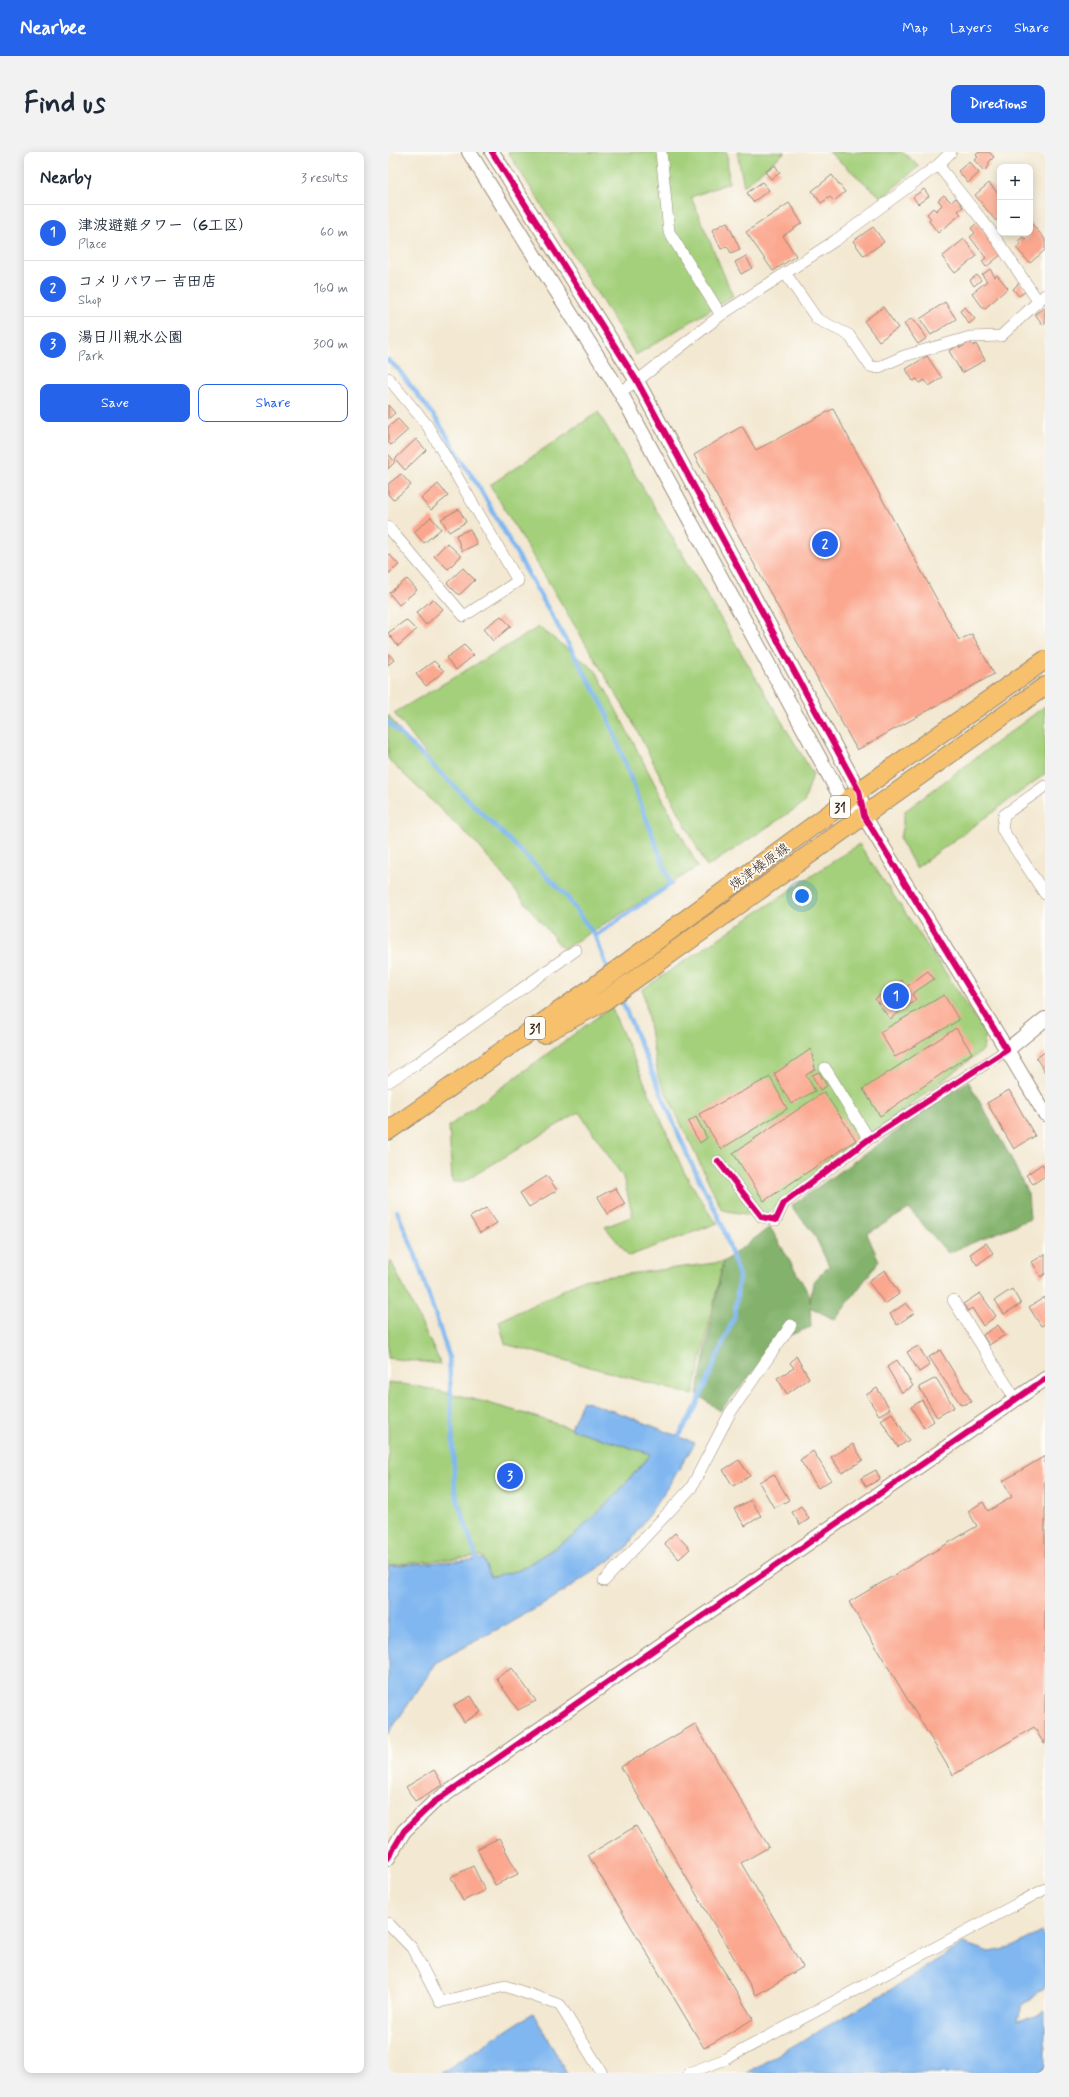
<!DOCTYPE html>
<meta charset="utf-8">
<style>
body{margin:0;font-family:Mynerve,"Klee One",sans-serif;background:#f2f2f3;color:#1f2937}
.controls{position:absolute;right:12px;top:12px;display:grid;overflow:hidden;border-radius:8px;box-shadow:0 2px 10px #0003}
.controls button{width:36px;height:36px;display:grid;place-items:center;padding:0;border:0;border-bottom:1px solid #e0e1e3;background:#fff;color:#1f2937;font:20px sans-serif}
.you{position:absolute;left:414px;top:744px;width:14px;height:14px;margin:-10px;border:3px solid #fff;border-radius:50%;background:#1a73e8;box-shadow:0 0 0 6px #1a73e833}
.badge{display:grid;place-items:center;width:26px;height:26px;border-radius:50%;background:#2563eb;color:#fff;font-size:13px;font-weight:700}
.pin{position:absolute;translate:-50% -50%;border:2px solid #fff;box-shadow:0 1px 4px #0006}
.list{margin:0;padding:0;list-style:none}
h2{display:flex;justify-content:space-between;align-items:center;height:52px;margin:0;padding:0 16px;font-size:17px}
h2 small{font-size:13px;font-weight:400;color:#747a83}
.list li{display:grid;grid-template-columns:26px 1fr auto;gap:12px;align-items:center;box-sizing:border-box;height:56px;padding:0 16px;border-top:1px solid #e0e1e3}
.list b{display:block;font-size:15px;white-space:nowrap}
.list p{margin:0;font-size:13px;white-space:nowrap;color:#747a83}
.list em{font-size:13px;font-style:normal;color:#747a83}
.actions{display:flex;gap:8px;padding:12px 16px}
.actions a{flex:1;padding:9px 0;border:1px solid #2563eb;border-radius:8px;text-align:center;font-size:14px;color:#2563eb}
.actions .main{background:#2563eb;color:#fff}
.map{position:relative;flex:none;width:657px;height:1921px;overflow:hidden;border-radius:8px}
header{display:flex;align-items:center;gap:24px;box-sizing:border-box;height:56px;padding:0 20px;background:#2563eb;color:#fff}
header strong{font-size:19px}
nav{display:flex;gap:22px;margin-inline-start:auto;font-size:14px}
.intro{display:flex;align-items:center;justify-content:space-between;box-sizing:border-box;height:96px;padding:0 24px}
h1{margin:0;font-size:28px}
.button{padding:10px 18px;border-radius:8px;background:#2563eb;color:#fff;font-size:14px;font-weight:700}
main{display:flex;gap:24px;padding:0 24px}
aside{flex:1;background:#fff;border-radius:8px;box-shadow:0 2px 10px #0003}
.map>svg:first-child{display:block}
</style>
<header>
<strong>Nearbee</strong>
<nav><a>Map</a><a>Layers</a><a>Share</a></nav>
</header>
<div class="intro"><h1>Find us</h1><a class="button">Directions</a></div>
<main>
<aside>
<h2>Nearby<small>3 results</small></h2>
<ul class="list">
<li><span class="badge">1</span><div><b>津波避難タワー（G工区）</b><p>Place</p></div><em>60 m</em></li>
<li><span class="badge">2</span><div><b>コメリパワー 吉田店</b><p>Shop</p></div><em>160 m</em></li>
<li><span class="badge">3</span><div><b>湯日川親水公園</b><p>Park</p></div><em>300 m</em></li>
</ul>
<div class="actions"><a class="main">Save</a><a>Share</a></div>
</aside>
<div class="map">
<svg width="657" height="1921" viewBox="0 0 657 1921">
<rect width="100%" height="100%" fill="#fdfcf7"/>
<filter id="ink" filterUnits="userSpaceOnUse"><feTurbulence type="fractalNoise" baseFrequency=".025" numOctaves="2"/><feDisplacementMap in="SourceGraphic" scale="8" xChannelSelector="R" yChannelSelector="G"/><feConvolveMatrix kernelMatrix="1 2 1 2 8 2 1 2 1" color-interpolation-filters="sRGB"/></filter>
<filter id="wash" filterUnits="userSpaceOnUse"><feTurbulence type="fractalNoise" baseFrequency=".012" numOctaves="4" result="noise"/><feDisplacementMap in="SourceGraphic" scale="16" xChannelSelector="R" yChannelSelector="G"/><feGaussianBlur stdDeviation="0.9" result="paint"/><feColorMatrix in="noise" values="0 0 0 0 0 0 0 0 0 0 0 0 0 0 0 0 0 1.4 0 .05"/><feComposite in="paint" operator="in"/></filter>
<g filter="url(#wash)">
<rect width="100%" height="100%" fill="#f3e8d1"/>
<g fill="#a4d07c" stroke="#707d4d">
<path d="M 120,0 L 339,0 L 341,31 L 303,45 L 345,144 L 248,203 Z"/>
<path d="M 349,0 L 397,0 L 356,34 Z"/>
<path d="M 441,0 L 514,0 L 531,14 L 494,46 Z"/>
<path d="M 210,260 L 425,622 L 416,651 L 319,715 L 243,567 L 102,333 Z"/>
<path d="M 151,475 L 208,519 L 310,715 L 175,797 L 90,693 L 0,607 L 0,563 L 22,592 L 56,625 L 6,561 Z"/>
<path d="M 657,554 L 657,622 L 528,716 L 512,687 L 517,659 Z"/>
<path d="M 471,692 L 598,881 L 595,898 L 374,1065 L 334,1058 L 270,924 L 255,837 Z"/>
<path d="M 223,855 L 296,1020 L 325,1067 L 330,1071 L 241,1104 L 217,1075 L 245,1064 L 235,1025 L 191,960 L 75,1030 L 64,1030 L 61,974 Z"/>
<path d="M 3,1109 L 53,1212 L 0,1206 L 0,1113 Z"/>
<path d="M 335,1110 L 305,1243 L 117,1192 L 111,1169 L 166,1143 L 193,1128 Z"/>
<path d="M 0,1230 C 86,1241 179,1276 263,1302 L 200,1375 L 123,1423 L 102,1425 L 94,1404 L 0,1413 Z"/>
</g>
<path fill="#83b26c" stroke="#5f6e45" d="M 580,929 L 622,1004 L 640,1042 L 642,1067 L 560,1101 L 521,1057 L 479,1082 L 491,1109 L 447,1168 L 422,1155 L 423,1175 L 394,1186 L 332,1259 L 309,1242 L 335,1110 L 382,1075 L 422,1144 L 422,1151 L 425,1130 L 441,1114 L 426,1082 L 403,1054 Z"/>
<g fill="#80b7f0" stroke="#5e7087">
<path d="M 195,1249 L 242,1265 L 307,1291 L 281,1333 L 237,1398 L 158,1451 L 49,1510 L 0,1582 L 0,1414 L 95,1407 L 103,1425 L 132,1418 L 184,1385 L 225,1346 L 263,1302 L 182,1277 Z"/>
<path d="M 653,1780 L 657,1787 L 657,1835 L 633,1855 L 630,1869 L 648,1864 L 657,1859 L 657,1916 L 648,1921 L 358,1921 L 509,1834 L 575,1791 L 601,1800 L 622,1796 Z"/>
<path d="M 145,1861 L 179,1921 L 53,1921 Z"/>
</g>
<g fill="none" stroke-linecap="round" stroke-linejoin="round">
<g stroke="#80b7f0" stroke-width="4.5">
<path d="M 0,208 L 10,217 L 49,268 L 92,337 L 216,555 L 283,732 L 207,784"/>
<path d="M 0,570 L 176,741 L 207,784 L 221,819"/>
<path d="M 231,842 L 302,1009 L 334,1072 L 351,1124 L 347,1163 L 307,1257 L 288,1289"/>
<path d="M 9,1059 L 27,1102 L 61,1204 L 67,1340 L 91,1414"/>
</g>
</g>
<g id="blocks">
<g fill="#fba78f">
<path d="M 591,0 L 601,0 L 606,5 L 600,11 L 602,13 L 596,19 L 586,8 L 590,5 L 588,3 Z"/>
<path d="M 581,10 L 591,21 L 580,31 L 570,19 Z"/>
<path d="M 387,13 L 392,21 L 383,27 L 377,20 Z"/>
<path d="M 444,23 L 457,40 L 446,49 L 442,45 L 433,51 L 424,39 Z"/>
<path d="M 374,30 L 381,38 L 365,50 L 359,41 Z"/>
<path d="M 601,31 L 612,44 L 612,68 L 607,68 L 587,43 Z"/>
<path d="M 536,37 L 541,44 L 530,52 L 525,45 Z"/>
<path d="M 556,43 L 563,50 L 568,46 L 575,55 L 570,59 L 573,62 L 550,81 L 541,69 L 543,67 L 539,62 L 545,56 L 548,59 L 554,53 L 550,48 Z"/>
<path d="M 401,51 L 414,71 L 395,84 L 408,104 L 385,119 L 358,80 Z"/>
<path d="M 339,70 L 352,97 L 343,101 L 339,94 L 333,97 L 324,78 Z"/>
<path d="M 642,70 L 657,87 L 657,98 L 642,111 L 628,96 L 633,92 L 630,89 L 635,85 L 637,88 L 642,84 L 639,81 L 642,81 Z"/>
<path d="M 589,71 L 614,102 L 598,115 L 594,109 L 598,106 L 582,85 L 587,81 L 583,76 Z"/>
<path d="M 485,75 L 496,90 L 476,104 L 465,89 Z"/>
<path d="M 576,87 L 589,104 L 567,121 L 554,105 Z"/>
<path d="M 358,104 L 364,116 L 353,122 L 347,110 Z"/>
<path d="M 602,117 L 607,125 L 609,123 L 620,136 L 596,157 L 584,141 L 599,129 L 594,123 Z"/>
<path d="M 589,123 L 593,128 L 586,134 L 582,128 Z"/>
<path d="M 632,130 L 638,139 L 631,144 L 625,137 Z"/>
<path d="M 557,150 L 568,167 L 543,183 L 532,167 Z"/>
<path d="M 495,155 L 510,176 L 491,189 L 476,169 Z"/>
<path d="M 577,155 L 587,167 L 581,172 L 572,159 Z"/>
<path d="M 657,155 L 657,172 L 655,173 L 647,162 Z"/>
<path d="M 524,166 L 539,186 L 530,192 L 516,172 Z"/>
<path d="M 582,190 L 585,194 L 588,192 L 597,208 L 574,221 L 561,199 L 571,193 L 572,196 Z"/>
<path d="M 539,204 L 554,226 L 541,234 L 537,228 L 532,231 L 529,227 L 525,229 L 518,217 Z"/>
<path d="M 0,253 L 7,261 L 0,267 Z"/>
<path d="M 445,257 L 571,488 L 584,482 L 606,522 L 469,598 L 306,303 L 354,274 L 368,298 Z"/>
<path d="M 10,267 L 20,278 L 3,293 L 0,290 L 0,275 Z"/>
<path d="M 28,287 L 38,298 L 17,318 L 7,307 Z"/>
<path d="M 0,302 L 7,310 L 0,317 Z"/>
<path d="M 13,322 L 23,333 L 5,348 L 0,342 L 0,332 Z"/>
<path d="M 50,332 L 60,344 L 43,358 L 33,347 Z"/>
<path d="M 71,357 L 78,370 L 61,380 L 53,367 Z"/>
<path d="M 43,365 L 53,377 L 36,391 L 26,380 Z"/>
<path d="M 82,377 L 89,392 L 74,399 L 68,383 Z"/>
<path d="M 59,391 L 73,404 L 60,417 L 46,404 Z"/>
<path d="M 1,402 L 11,413 L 0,422 L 0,403 Z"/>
<path d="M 75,416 L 87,428 L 71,443 L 59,431 Z"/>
<path d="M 19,427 L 29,438 L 11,453 L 1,441 Z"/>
<path d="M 45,447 L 55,457 L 38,473 L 28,461 Z"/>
<path d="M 113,464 L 123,474 L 105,489 L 95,477 Z"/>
<path d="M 18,468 L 28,478 L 10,494 L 0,481 Z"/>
<path d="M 76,493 L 86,503 L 68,518 L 58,506 Z"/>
<path d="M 0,501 L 6,508 L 0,513 Z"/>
<path d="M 46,509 L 56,519 L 38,534 L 28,522 Z"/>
<path d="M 540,819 L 546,827 L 524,842 L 528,848 L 502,867 L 487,847 L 513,828 L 518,835 Z"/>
<path d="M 556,843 L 571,868 L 507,905 L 492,880 Z"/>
<path d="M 568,876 L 584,901 L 492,964 L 475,937 Z"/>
<path d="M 423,897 L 427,917 L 418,923 L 427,939 L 403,952 L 386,922 Z"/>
<path d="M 657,900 L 657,920 L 648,906 Z"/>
<path d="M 431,920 L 439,934 L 432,938 L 424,923 Z"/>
<path d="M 382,925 L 399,957 L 333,997 L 311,962 Z"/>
<path d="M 621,938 L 647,984 L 626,997 L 599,951 Z"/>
<path d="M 436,940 L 468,988 L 376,1049 L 345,1001 Z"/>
<path d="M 308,965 L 319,986 L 312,991 L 300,970 Z"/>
<path d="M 654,1012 L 657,1016 L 657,1024 L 645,1032 L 638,1023 Z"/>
<path d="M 159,1024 L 169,1038 L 141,1055 L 132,1041 Z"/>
<path d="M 227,1036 L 237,1052 L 220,1062 L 210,1045 Z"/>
<path d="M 98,1056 L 109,1071 L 92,1081 L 82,1065 Z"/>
<path d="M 598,1091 L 605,1101 L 589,1113 L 582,1102 Z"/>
<path d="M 657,1102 L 657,1122 L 653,1125 L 644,1110 Z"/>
<path d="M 497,1118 L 511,1142 L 497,1152 L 480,1129 Z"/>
<path d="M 624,1137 L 633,1152 L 616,1162 L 607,1148 Z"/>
<path d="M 592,1141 L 608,1164 L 595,1174 L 584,1156 L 580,1159 L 575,1152 Z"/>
<path d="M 657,1145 L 657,1172 L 653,1174 L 641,1155 Z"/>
<path d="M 518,1151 L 526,1161 L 509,1173 L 502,1162 Z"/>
<path d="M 610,1173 L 617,1183 L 601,1193 L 595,1183 Z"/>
<path d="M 530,1194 L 542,1213 L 531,1220 L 519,1200 Z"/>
<path d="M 552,1198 L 584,1250 L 573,1253 L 541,1205 Z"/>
<path d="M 408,1204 L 421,1226 L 399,1242 L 389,1226 L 406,1216 L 402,1211 Z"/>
<path d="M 509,1208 L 525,1234 L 514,1241 L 499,1215 Z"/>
<path d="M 548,1226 L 566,1255 L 549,1265 L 531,1235 Z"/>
<path d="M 489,1236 L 502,1257 L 491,1263 L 478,1243 Z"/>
<path d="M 534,1248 L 546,1269 L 536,1276 L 523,1255 Z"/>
<path d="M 504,1261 L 521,1288 L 510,1295 L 493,1268 Z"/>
<path d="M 465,1292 L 475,1308 L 454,1321 L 443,1305 Z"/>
<path d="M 425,1299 L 443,1328 L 430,1336 L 412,1308 Z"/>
<path d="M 657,1304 L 657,1591 L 656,1592 L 646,1575 L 565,1623 L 461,1450 L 589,1374 L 580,1359 L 595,1350 L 600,1359 L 624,1345 L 615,1329 Z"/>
<path d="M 351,1308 L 362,1324 L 345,1334 L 335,1318 Z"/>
<path d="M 488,1318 L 492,1327 L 478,1335 L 473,1326 Z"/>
<path d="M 386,1322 L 401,1348 L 386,1356 L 371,1330 Z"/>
<path d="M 363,1348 L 373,1364 L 357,1374 L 346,1357 Z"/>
<path d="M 413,1354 L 421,1367 L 412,1373 L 404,1360 Z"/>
<path d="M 287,1381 L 302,1397 L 291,1407 L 276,1391 Z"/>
<path d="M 124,1516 L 148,1549 L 130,1558 L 108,1526 Z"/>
<path d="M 83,1544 L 93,1560 L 76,1570 L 66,1553 Z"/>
<path d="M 307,1572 L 381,1695 L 353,1711 L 415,1815 L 368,1843 L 233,1615 Z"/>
<path d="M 46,1618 L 55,1633 L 27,1649 L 18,1635 Z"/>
<path d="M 248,1674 L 365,1867 L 316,1896 L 200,1703 Z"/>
<path d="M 111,1686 L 130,1722 L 107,1733 L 89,1697 Z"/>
<path d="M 85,1714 L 97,1738 L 75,1749 L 63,1725 Z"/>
</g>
</g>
</g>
<g filter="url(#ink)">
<use href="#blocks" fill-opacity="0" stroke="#978978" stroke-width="1"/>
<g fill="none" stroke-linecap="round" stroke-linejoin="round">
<g stroke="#978978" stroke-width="12">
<g id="minor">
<path d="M 273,0 L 281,80 L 333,163"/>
<path d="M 550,13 L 605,82 L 650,149"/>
<path d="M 397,121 L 429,167 L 461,183 L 482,214 L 489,216 L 516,204 L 582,185 L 613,184 L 657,143"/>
<path d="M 0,226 L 39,273 L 130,429 L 76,464 L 0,375"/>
<path d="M 232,240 L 249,229 L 333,163 L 448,88 L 550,13 L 563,0"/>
<path d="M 657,634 L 616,663 L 614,677 L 657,742"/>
<path d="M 437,916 L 481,987"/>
<path d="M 0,930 L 27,913 L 188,798"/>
<path d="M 330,1009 L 374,1065 L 388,1068 L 396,1051 L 481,987 L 619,898"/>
<path d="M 565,1148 L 628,1248"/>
<path d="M 216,1429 L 303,1336 L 342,1261 L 403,1173"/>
<path d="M 0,1771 L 24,1796 L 52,1850 L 117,1834 L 172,1853 L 214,1921"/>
<path d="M 301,1921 L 338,1907 L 657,1737"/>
</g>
</g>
<g stroke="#978978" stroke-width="16">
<g id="tertiary">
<path d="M 81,0 L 232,240 L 456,651 L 463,656"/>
<path d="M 104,0 L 249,229 L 471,639 L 476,664 L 619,898"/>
<path d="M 657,867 L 619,898 L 657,962"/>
<path d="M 0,1706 L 16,1679 L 45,1651 L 657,1227"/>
</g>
</g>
<g stroke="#978978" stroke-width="20">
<g id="primary">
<path d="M 155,882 L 215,850 L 657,534"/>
<path d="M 0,979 L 208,833 L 456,651 L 471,639 L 657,508"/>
</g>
</g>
<use href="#minor" stroke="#fff" stroke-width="11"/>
<use href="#tertiary" stroke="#fff" stroke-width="14"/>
<use href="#primary" stroke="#f7c06c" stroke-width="18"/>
<g stroke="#fdfcf7" stroke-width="8">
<g id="cycleway">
<path d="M 104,0 L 249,229 L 471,639 L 476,664 L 619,898 L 481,987 L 396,1051 L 388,1068 L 374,1065 L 330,1009"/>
<path d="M 0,1706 L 16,1679 L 45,1651 L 657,1227"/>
</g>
</g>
<use href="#cycleway" stroke="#d6006c" stroke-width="6"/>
</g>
</g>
<g text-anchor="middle" stroke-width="3.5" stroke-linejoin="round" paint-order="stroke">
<g fill="#fdfcf7" stroke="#75695f" stroke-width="1">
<rect x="442" y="644" width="20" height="22" rx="3"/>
<rect x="137" y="865" width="20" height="22" rx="3"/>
</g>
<g font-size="13" font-weight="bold" fill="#3b2a1e">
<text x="452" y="660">31</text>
<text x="147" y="881">31</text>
</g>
<g font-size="14" fill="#3b2a1e" stroke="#fdfcf7">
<text transform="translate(371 714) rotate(-36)" y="5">焼津榛原線</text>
</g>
</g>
</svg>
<div class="controls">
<button>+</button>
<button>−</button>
</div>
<div class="you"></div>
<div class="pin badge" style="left:508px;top:844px">1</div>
<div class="pin badge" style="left:437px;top:392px">2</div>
<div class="pin badge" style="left:122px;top:1324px">3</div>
</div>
</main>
